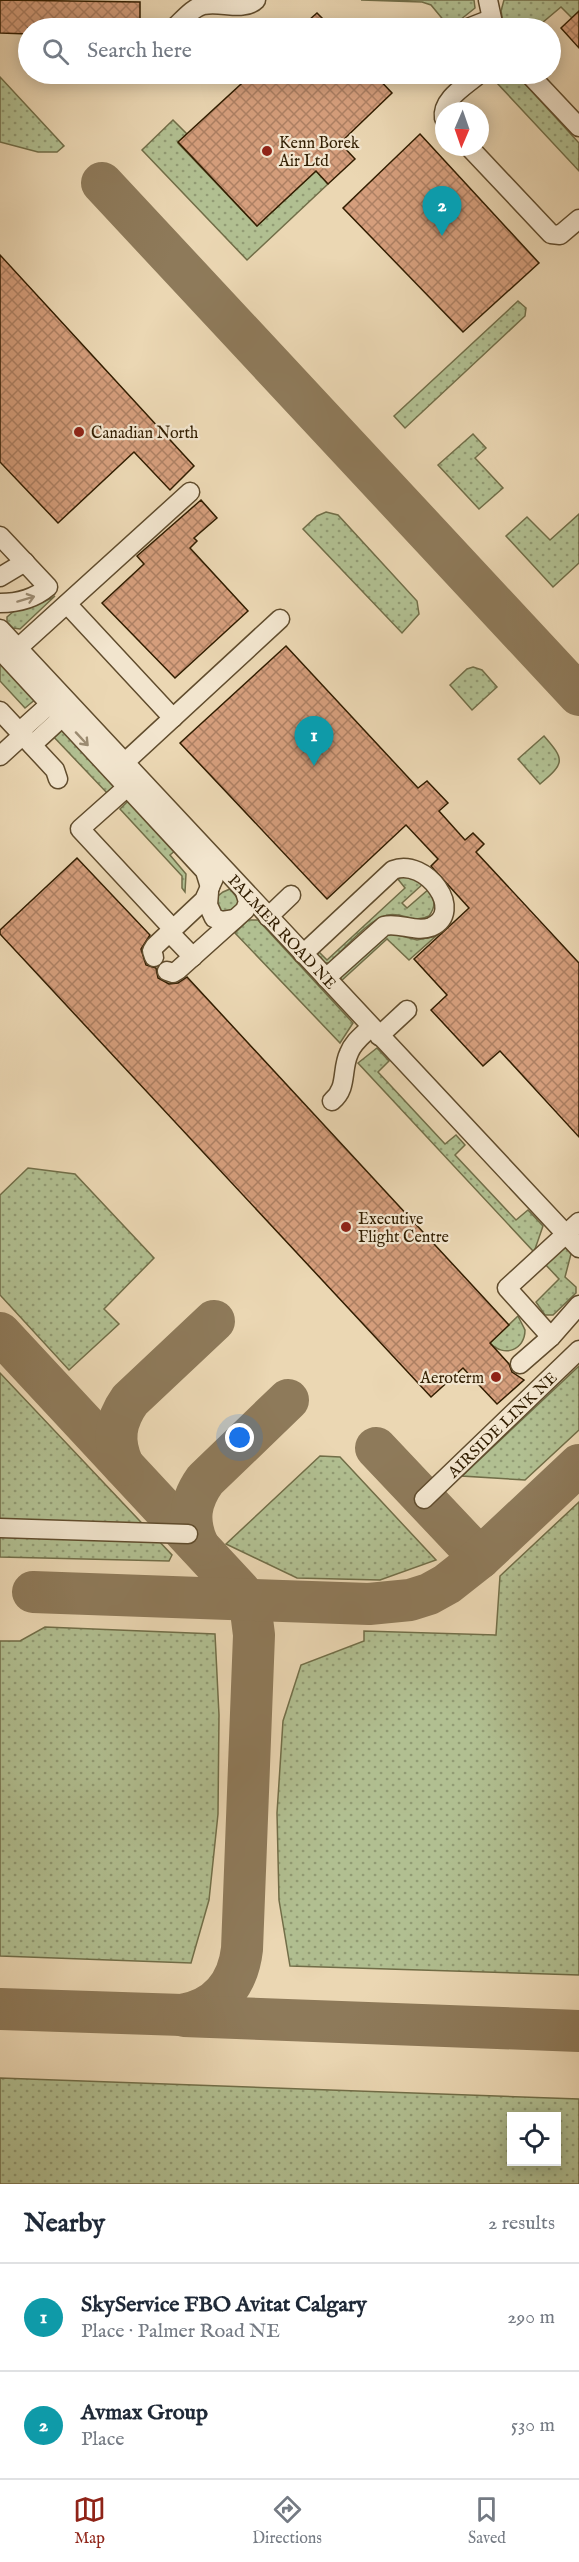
<!DOCTYPE html>
<meta charset="utf-8">
<style>
body{margin:0;font-family:"IM FELL English",serif;background:#f2f2f3;color:#1f2937}
.controls{position:absolute;right:18px;bottom:18px;display:grid;overflow:hidden;border-radius:0px;box-shadow:0 3px 15px #0003}
.controls button{width:54px;height:54px;display:grid;place-items:center;padding:0;border:0;border-bottom:2px solid #e0e1e3;background:#fff;color:#1f2937;font:30px sans-serif}
.compass{position:absolute;left:435px;top:102px;width:54px;height:54px;border-radius:50%;background:#fff;box-shadow:0 3px 15px #0003;rotate:182deg}
.you{position:absolute;left:240px;top:1438px;width:21px;height:21px;margin:-15px;border:4px solid #fff;border-radius:50%;background:#1a73e8;box-shadow:0 0 0 9px #1a73e833}
.badge{display:grid;place-items:center;width:39px;height:39px;border-radius:50%;background:#8f2418;color:#fff;font-size:20px;font-weight:700}
.pin{position:absolute;translate:-50% -50px;filter:drop-shadow(0 2px 3px #0008)}
.pin::after{content:'';position:absolute;top:32px;width:21px;height:18px;background:inherit;clip-path:polygon(0 0,100% 0,50% 100%)}
.list{margin:0;padding:0;list-style:none}
h2{display:flex;justify-content:space-between;align-items:center;height:78px;margin:0;padding:0 24px;font-size:26px}
h2 small{font-size:20px;font-weight:400;color:#747a83}
.list li{display:grid;grid-template-columns:39px 1fr auto;gap:18px;align-items:center;box-sizing:border-box;height:108px;padding:0 24px;border-top:2px solid #e0e1e3}
.list b{display:block;font-size:22px;white-space:nowrap}
.list p{margin:0;font-size:20px;white-space:nowrap;color:#747a83}
.list em{font-size:20px;font-style:normal;color:#747a83}
.icon{flex:none;width:33px;height:33px;fill:none;stroke:currentColor;stroke-width:2;stroke-linecap:round;stroke-linejoin:round}
.map{position:relative;flex:none;width:579px;height:2184px;overflow:hidden}
.search{position:absolute;background:#fff;box-shadow:0 3px 15px #0003;left:18px;right:18px;top:18px;height:66px;display:flex;align-items:center;gap:15px;box-sizing:border-box;padding:0 21px;border-radius:33px;color:#747a83;font-size:22px}
.sheet{height:294px;background:#fff}
nav{display:flex;justify-content:space-around;align-items:center;box-sizing:border-box;height:84px;border-top:2px solid #e0e1e3;background:#fff;font-size:16px;color:#747a83}
nav a{display:grid;justify-items:center;gap:3px}
nav .on{color:#8f2418}
.map>svg:first-child{display:block}
</style>
<div class="map">
<svg width="579" height="2184" viewBox="0 0 579 2184">
<defs>
<pattern id="grass-dots" width="8" height="8" patternUnits="userSpaceOnUse" patternTransform="scale(1.5)"><rect width="8" height="8" fill="#b1bf91"/><path d="M2 2h.1M6 6h.1" fill="none" stroke="#919b74" stroke-width="1.8" stroke-linecap="round"/></pattern>
<pattern id="building-cross-hatch" width="8" height="8" patternUnits="userSpaceOnUse" patternTransform="scale(1.5)"><rect width="8" height="8" fill="#d59e7c"/><path d="M0 0l8 8M0 8l8-8" fill="none" stroke="#ad8063"/></pattern>
</defs>
<rect width="100%" height="100%" fill="#ebd7b3"/>
<filter id="stains"><feTurbulence type="fractalNoise" baseFrequency=".00333" numOctaves="4"/><feColorMatrix values="0 0 0 0 .2 0 0 0 0 .09 0 0 0 0 .02 0 0 0 .5 -.17"/></filter>
<radialGradient id="worn" r=".72"><stop offset=".6" stop-color="#630" stop-opacity="0"/><stop offset="1" stop-color="#630" stop-opacity=".3"/></radialGradient>
<g fill="url(#grass-dots)" stroke="#716e48" stroke-width="1.5" fill-rule="evenodd">
<path d="M 361,0 L 474,0 L 475,8 L 450,28 L 431,5 L 422,2 Z"/>
<path d="M 504,0 L 579,0 L 579,18 L 572,18 L 561,7 L 536,28 L 504,28 L 501,11 Z"/>
<path d="M 508,74 L 516,74 L 579,143 L 579,171 L 497,83 Z"/>
<path d="M 0,77 L 64,146 L 57,152 L 38,152 L 0,142 Z"/>
<path d="M 173,120 L 187,134 L 178,143 L 257,226 L 316,171 L 328,184 L 247,260 L 142,150 Z"/>
<path d="M 518,301 L 526,308 L 525,316 L 405,428 L 394,416 Z"/>
<path d="M 473,434 L 486,448 L 475,458 L 503,488 L 479,509 L 438,465 Z"/>
<path d="M 326,512 L 338,515 L 417,601 L 419,614 L 402,633 L 303,529 L 317,516 Z"/>
<path d="M 579,514 L 579,563 L 553,587 L 506,536 L 527,517 L 550,540 Z"/>
<path d="M 55,596 L 20,629 L 13,628 L 7,622 L 7,617 C 18,604 38,608 55,596 Z"/>
<path d="M 0,658 L 37,698 L 25,708 L 0,681 Z"/>
<path d="M 473,667 L 482,670 L 497,687 L 472,710 L 450,685 L 467,669 Z"/>
<path d="M 62,723 L 120,783 L 108,794 L 51,734 Z"/>
<path d="M 544,736 C 565,760 565,763 540,784 L 518,759 Z"/>
<path d="M 130,799 L 177,849 L 170,855 L 186,874 L 185,892 L 182,888 L 182,876 L 120,809 Z"/>
<path d="M 408,876 L 424,883 L 402,903 L 407,908 L 429,889 C 434,900 437,905 429,916 C 414,924 403,912 388,915 C 370,918 343,950 329,963 L 325,963 L 317,955 L 319,952 L 327,960 L 405,888 L 397,878 Z"/>
<path d="M 230,889 L 239,900 L 236,909 L 222,916 L 213,900 L 223,892 Z"/>
<path d="M 248,920 L 258,920 L 353,1023 L 340,1043 L 235,933 Z"/>
<path d="M 394,934 L 417,940 L 436,936 L 409,960 L 387,939 L 341,981 L 341,976 L 387,935 Z"/>
<path d="M 377,1048 L 389,1061 L 378,1072 L 445,1144 L 456,1135 L 465,1145 L 455,1155 L 516,1220 L 528,1210 L 543,1226 L 534,1252 L 358,1063 Z"/>
<path d="M 28,1168 L 75,1174 L 154,1258 L 104,1309 L 119,1324 L 69,1370 L 0,1295 L 0,1195 Z"/>
<path d="M 564,1247 L 566,1247 L 571,1254 L 565,1277 L 576,1287 L 576,1293 L 553,1315 L 545,1315 L 536,1302 L 559,1279 L 545,1264 Z"/>
<path d="M 518,1316 L 525,1330 C 525,1350 504,1358 490,1343 Z"/>
<path d="M 579,1366 L 579,1430 L 525,1480 L 462,1476 Z"/>
<path d="M 0,1373 L 172,1555 L 169,1561 L 0,1557 Z"/>
<path d="M 320,1456 L 340,1457 L 436,1560 L 380,1580 L 297,1578 L 226,1544 Z"/>
<path d="M 579,1502 L 579,1975 L 290,1966 L 279,1900 L 277,1813 L 283,1721 L 301,1665 L 364,1641 L 364,1631 L 496,1635 L 500,1576 Z"/>
<path d="M 45,1627 L 215,1634 L 219,1715 L 218,1814 L 209,1900 L 191,1963 L 0,1956 L 0,1641 L 20,1641 Z"/>
<path d="M 0,2078 L 579,2099 L 579,2184 L 0,2184 ZM 512,2116 L 556,2116 L 556,2162 L 512,2162 Z"/>
</g>
<g fill="none" stroke-linecap="round" stroke-linejoin="round">
<g stroke="#8e7a5a" stroke-width="42">
<path d="M 102,183 L 579,695"/>
<path d="M 0,1333 L 240,1591 L 251,1611 L 254,1635 L 242,1949 C 238,1984 218,2009 182,2015 L 0,2009"/>
<path d="M 376,1448 L 480,1558"/>
<path d="M 123,1465 C 112,1441 115,1421 130,1400 L 214,1321"/>
<path d="M 198,1545 C 187,1521 190,1501 205,1480 L 288,1400"/>
<path d="M 33,1592 L 369,1604 L 410,1600 L 429,1594 L 447,1584 L 480,1558 L 579,1465"/>
<path d="M 184,2016 L 579,2031"/>
</g>
</g>
<g fill="url(#building-cross-hatch)" stroke="#311d00" stroke-width="1.5">
<path d="M 0,0 L 140,2 L 140,28 L 28,28 L 28,34 L 0,33 Z"/>
<path d="M 579,11 L 579,48 L 561,28 Z"/>
<path d="M 317,13 L 332,28 L 300,28 Z"/>
<path d="M 252,74 L 374,74 L 392,93 L 340,143 L 355,159 L 328,184 L 316,171 L 257,226 L 178,142 Z"/>
<path d="M 420,134 L 539,263 L 463,332 L 343,208 Z"/>
<path d="M 0,255 L 194,466 L 170,490 L 134,452 L 58,523 L 0,462 Z"/>
<path d="M 201,500 L 217,518 L 194,538 L 197,541 L 190,548 L 248,611 L 175,678 L 102,603 L 144,564 L 137,556 Z"/>
<path d="M 286,646 L 418,788 L 427,781 L 448,803 L 439,811 L 465,840 L 473,833 L 484,844 L 476,852 L 579,963 L 579,1137 L 500,1051 L 483,1066 L 431,1010 L 447,995 L 414,959 L 469,908 L 431,866 L 438,859 L 406,825 L 327,899 L 180,743 Z"/>
<path d="M 77,858 L 150,935 L 141,949 L 146,965 L 156,968 L 158,978 L 169,984 L 178,983 L 187,977 L 509,1325 L 490,1343 L 509,1364 L 512,1372 L 524,1380 L 497,1404 L 463,1368 L 431,1397 L 0,934 L 0,930 Z"/>
</g>
<g fill="none" stroke-linecap="round" stroke-linejoin="round">
<g stroke="#604c2d" stroke-width="21">
<g id="minor">
<path d="M 488,0 L 494,28"/>
<path d="M 174,28 C 182,21 193,7 204,5 C 220,1 244,12 256,0"/>
<path d="M 468,28 L 491,19"/>
<path d="M 529,74 L 579,127"/>
<path d="M 444,118 C 441,99 467,85 479,74"/>
<path d="M 469,147 L 551,234 L 560,235 L 579,219"/>
<path d="M 0,536 L 48,587 C 34,599 19,603 0,603"/>
<path d="M 0,577 L 25,562"/>
<path d="M 67,604 L 173,718"/>
<path id="s1" d="M 0,629 L 579,1248"/>
<path d="M 18,648 L 190,492"/>
<path d="M 0,650 L 205,871 L 210,887"/>
<path d="M 0,711 L 55,770 L 58,779"/>
<path d="M 19,732 L 59,696"/>
<path d="M 32,745 L 70,710"/>
<path d="M 0,756 L 23,735"/>
<path d="M 124,763 L 280,619"/>
<path d="M 134,781 L 80,829 L 173,929"/>
<path d="M 209,892 L 208,905 L 214,918 L 222,921 L 235,919"/>
<path d="M 268,917 L 291,895"/>
<path d="M 169,932 L 193,957"/>
<path d="M 303,954 L 393,870 C 426,857 466,912 431,927 C 416,933 399,922 384,926 L 326,978"/>
<path d="M 154,957 L 152,951 L 155,946 L 204,900 L 214,878"/>
<path d="M 167,971 L 173,973 L 178,970 L 245,910 L 248,902 L 245,892"/>
<path d="M 379,1036 L 407,1010"/>
<path d="M 332,1101 C 348,1088 341,1070 349,1053 C 353,1042 363,1035 371,1027"/>
<path d="M 551,1337 L 507,1288 L 579,1222"/>
<path d="M 520,1364 L 551,1337 L 579,1305"/>
<path id="s2" d="M 424,1499 L 579,1350"/>
<path d="M 0,1528 L 188,1534"/>
</g>
</g>
<use href="#minor" stroke="#f2e5ce" stroke-width="18"/>
</g>
<defs><path id="oneway-shaft" d="M-6 0H5M1.5-3L5.5 0L1.5 3" fill="none" stroke-width="1.6" stroke-linecap="round" stroke-linejoin="round" transform="scale(1.5)"/></defs>
<g stroke="#9b8b71">
<use href="#oneway-shaft" transform="translate(26 599) rotate(-17)"/>
<use href="#oneway-shaft" transform="translate(82 739) rotate(47)"/>
</g>
<g fill="#8f2418" stroke="#f2e5ce" stroke-width="2">
<circle cx="267" cy="151" r="6"/>
<circle cx="79" cy="432" r="6"/>
<circle cx="346" cy="1227" r="6"/>
<circle cx="496" cy="1377" r="6"/>
</g>
<g text-anchor="middle" stroke-width="4.5" stroke-linejoin="round" paint-order="stroke">
<g font-size="16" fill="#311d00" stroke="#f2e5ce" text-anchor="start">
<text x="279" y="148">Kenn Borek<tspan x="279" dy="18">Air Ltd</tspan></text>
<text x="91" y="438">Canadian North</text>
<text x="358" y="1224">Executive<tspan x="358" dy="18">Flight Centre</tspan></text>
<text x="484" y="1383" text-anchor="end">Aeroterm</text>
</g>
<g font-size="16" fill="#311d00" stroke="#f2e5ce">
<text dy="6" stroke="none"><textPath href="#s1" startOffset="414">PALMER ROAD NE</textPath></text>
<text dy="6" stroke="none"><textPath href="#s2" startOffset="108">AIRSIDE LINK NE</textPath></text>
</g>
</g>
<rect width="100%" height="100%" filter="url(#stains)"/>
<rect width="100%" height="100%" fill="url(#worn)"/>
</svg>
<div class="controls">
<button><svg class="icon" aria-label="locate" viewBox="0 0 24 24"><circle cx="12" cy="12" r="6"/><path d="M12 2v4M12 18v4M2 12h4M18 12h4"/></svg></button>
</div>
<svg class="compass" viewBox="-18 -18 36 36"><path d="M0-13l5 13h-10z" fill="#e53935"/><path d="M0 13l5-13h-10z" fill="#747a83"/></svg>
<div class="you"></div>
<div class="pin badge" style="left:314px;top:766px;background:#0f9aa8">1</div>
<div class="pin badge" style="left:442px;top:236px;background:#0f9aa8">2</div>
<div class="search"><svg class="icon" aria-label="search" viewBox="0 0 24 24"><circle cx="10" cy="10" r="6"/><path d="M15 15l6 6"/></svg>Search here</div>
</div>
<section class="sheet">
<h2>Nearby<small>2 results</small></h2>
<ul class="list">
<li><span class="badge" style="background:#0f9aa8">1</span><div><b>SkyService FBO Avitat Calgary</b><p>Place · Palmer Road NE</p></div><em>290 m</em></li>
<li><span class="badge" style="background:#0f9aa8">2</span><div><b>Avmax Group</b><p>Place</p></div><em>530 m</em></li>
</ul>
</section>
<nav>
<a class="on"><svg class="icon" aria-label="map" viewBox="0 0 24 24"><path d="M3 6l6-2 6 2 6-2v14l-6 2-6-2-6 2zM9 4v14M15 6v14"/></svg>Map</a>
<a><svg class="icon" aria-label="directions" viewBox="0 0 24 24"><path d="M12 3l9 9-9 9-9-9zM9 14v-3h6M13 9l2 2-2 2"/></svg>Directions</a>
<a><svg class="icon" aria-label="saved" viewBox="0 0 24 24"><path d="M7 4h10v16l-5-4-5 4z"/></svg>Saved</a>
</nav>
